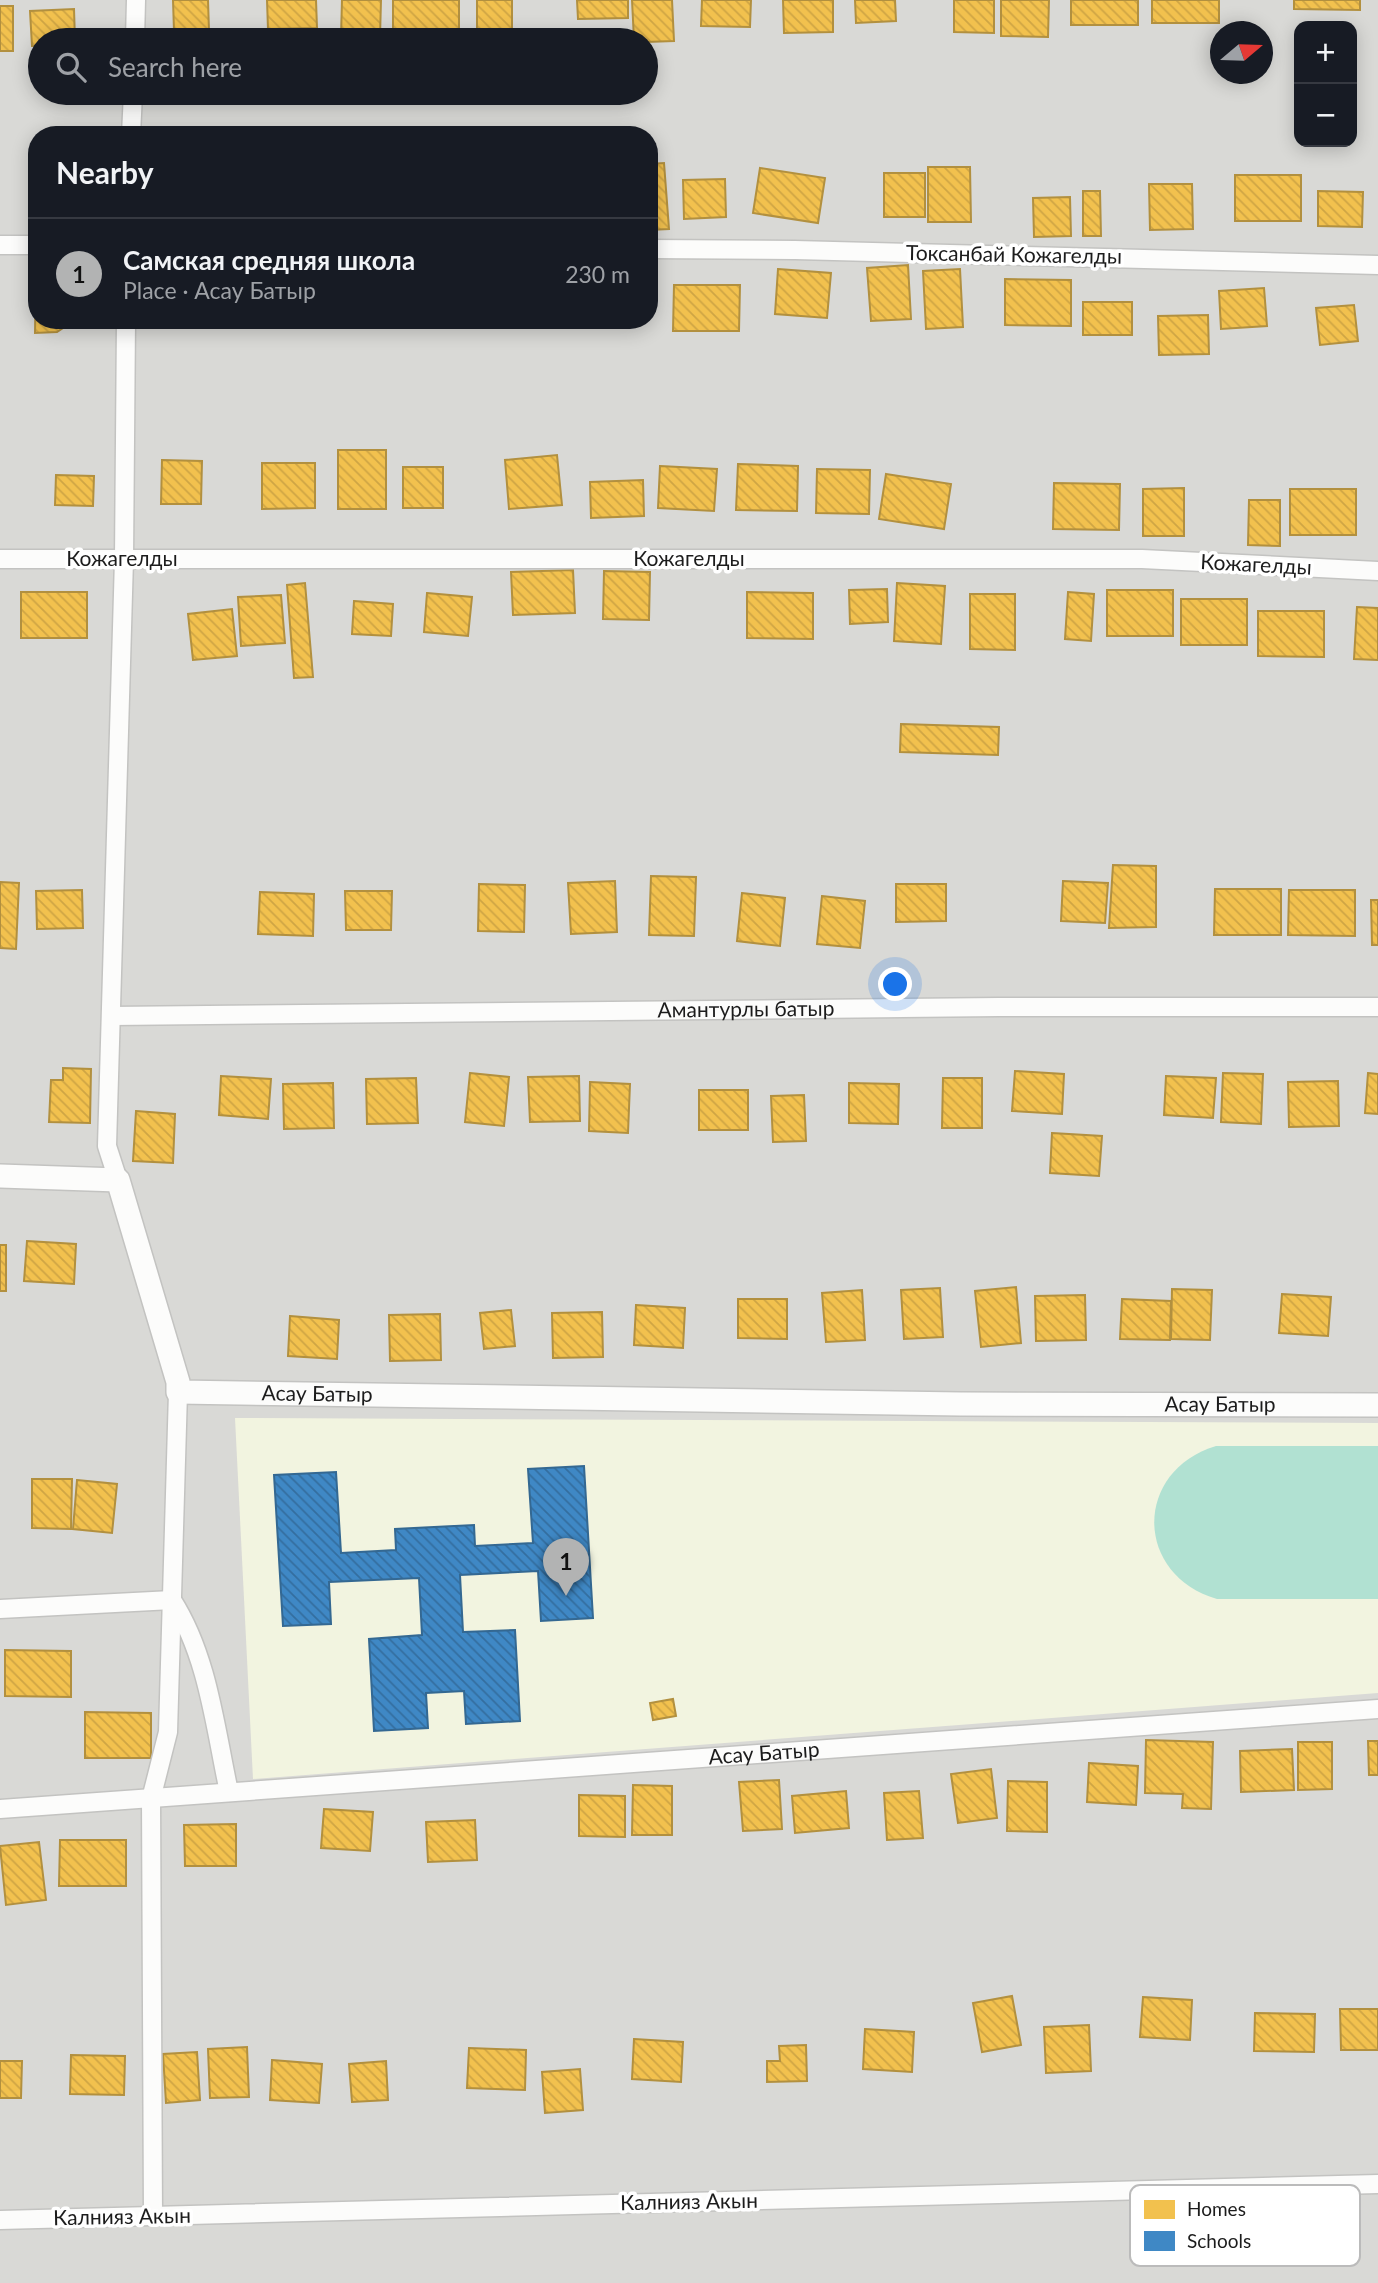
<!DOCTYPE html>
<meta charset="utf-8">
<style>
body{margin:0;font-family:Lato,sans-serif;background:#20242c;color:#f1f3f6}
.controls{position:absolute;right:21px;top:21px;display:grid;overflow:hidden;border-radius:14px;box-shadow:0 4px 18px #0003}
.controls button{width:63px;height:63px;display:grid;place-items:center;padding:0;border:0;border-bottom:2px solid #363941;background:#171b24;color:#f1f3f6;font:35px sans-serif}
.compass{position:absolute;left:1210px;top:21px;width:63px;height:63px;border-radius:50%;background:#171b24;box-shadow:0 4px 18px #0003;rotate:71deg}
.you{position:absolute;left:896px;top:985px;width:24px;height:24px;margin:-18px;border:5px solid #fff;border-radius:50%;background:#1a73e8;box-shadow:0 0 0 10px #1a73e833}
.badge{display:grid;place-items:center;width:46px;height:46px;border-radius:50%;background:#b2b3b3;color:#111;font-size:23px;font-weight:700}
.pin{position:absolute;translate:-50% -58px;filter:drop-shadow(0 2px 4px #0008)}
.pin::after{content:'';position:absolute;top:37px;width:24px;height:21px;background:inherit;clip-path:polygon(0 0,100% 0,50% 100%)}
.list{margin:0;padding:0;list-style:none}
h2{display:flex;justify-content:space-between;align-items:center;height:91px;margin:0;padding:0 28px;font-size:30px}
h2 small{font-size:23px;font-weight:400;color:#9ea1a6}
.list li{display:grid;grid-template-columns:46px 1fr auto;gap:21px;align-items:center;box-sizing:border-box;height:112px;padding:0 28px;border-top:2px solid #363941}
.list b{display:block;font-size:26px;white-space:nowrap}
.list p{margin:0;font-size:23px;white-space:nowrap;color:#9ea1a6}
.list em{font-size:23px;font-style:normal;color:#9ea1a6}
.icon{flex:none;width:38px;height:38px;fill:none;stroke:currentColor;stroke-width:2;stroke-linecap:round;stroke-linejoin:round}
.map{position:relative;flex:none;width:1378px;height:2283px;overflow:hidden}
.search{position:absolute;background:#171b24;box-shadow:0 4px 18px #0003;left:28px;top:28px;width:630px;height:77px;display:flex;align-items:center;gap:18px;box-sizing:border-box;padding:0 24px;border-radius:38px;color:#9ea1a6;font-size:26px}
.panel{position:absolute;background:#171b24;box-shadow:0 4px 18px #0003;left:28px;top:126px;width:630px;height:203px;border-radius:28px}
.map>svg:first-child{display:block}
</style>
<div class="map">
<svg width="1378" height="2283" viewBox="0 0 1378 2283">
<defs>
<pattern id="homes-back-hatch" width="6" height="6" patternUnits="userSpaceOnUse" patternTransform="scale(1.75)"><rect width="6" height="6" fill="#f2c14e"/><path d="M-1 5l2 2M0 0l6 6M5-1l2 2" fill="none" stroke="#cfa544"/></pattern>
<pattern id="schools-back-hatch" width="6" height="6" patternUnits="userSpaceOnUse" patternTransform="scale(1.75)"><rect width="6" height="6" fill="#3f88c5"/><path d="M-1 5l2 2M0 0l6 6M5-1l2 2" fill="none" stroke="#346e9f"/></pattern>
</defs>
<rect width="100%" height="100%" fill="#eaeae5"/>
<path fill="#d9d9d6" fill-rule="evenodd" d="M 0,0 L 1378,0 L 1378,2283 L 0,2283 ZM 1299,26 L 1352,26 L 1352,142 L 1299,142 ZM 1220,32 L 1262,32 L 1262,74 L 1220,74 ZM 40,40 L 646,40 L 646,93 L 40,93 ZM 37,135 L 649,135 L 649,320 L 37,320 Z"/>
<path fill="#f2f4e0" d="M 235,1418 L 1378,1423 L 1378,1693 L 253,1779 Z"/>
<path fill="#b1e1d2" d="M 1216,1446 L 1378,1446 L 1378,1599 L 1217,1599 C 1134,1575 1133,1471 1216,1446 Z"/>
<g fill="url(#homes-back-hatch)" stroke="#b2903f" stroke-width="2">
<path d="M 173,0 L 208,0 L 209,31 L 174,31 Z"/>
<path d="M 267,0 L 316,0 L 317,28 L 268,29 Z"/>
<path d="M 342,0 L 381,0 L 380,37 L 341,37 Z"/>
<rect x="393" y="0" width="66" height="29"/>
<rect x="477" y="0" width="35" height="33"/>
<path d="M 577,0 L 628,0 L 628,18 L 578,19 Z"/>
<path d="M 632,0 L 672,0 L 674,41 L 646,42 L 646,40 L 634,40 Z"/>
<path d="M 702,0 L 751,0 L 750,27 L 701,26 Z"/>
<path d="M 783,0 L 833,0 L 833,32 L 784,33 Z"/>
<path d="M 855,0 L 895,0 L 896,21 L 856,23 Z"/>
<path d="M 954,0 L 994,0 L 994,33 L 954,32 Z"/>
<path d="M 1001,0 L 1049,0 L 1048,37 L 1001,36 Z"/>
<rect x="1071" y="0" width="67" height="25"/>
<rect x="1152" y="0" width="67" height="23"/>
<path d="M 1294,0 L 1360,0 L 1360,10 L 1294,9 Z"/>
<rect x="0" y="6" width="13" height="45"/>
<path d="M 74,9 L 75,40 L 40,40 L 40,46 L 32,46 L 30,11 Z"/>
<path d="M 664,163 L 669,229 L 649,230 L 649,164 Z"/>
<path d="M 928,167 L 970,167 L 971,222 L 928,222 Z"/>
<path d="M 760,168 L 825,178 L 818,223 L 753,213 Z"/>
<rect x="884" y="173" width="41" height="44"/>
<rect x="1235" y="175" width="66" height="46"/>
<path d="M 725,179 L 726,217 L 684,219 L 683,180 Z"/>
<path d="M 1149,184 L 1192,184 L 1193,229 L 1150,230 Z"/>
<path d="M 1083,191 L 1100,191 L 1101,236 L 1083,236 Z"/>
<path d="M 1318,191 L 1363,192 L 1362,227 L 1318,226 Z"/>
<path d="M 1070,197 L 1071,236 L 1034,237 L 1033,198 Z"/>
<path d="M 36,265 L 37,320 L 75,320 L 57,332 L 35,333 Z"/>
<path d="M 649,265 L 650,265 L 651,308 L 649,308 Z"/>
<path d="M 908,265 L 911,319 L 871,321 L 867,268 Z"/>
<path d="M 778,269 L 831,273 L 827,318 L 775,314 Z"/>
<path d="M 960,269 L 963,327 L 926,329 L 923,271 Z"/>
<path d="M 1005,279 L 1071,280 L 1071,326 L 1005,325 Z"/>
<path d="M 674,285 L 740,285 L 739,331 L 673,331 Z"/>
<path d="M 1264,288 L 1267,326 L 1221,329 L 1219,291 Z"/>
<rect x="1083" y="302" width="49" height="33"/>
<path d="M 1354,305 L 1358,341 L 1320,345 L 1316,308 Z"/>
<path d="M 1208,315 L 1209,354 L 1159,355 L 1158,316 Z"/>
<path d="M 185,320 L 211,320 L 211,324 Z"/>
<rect x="338" y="450" width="48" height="59"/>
<path d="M 557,455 L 562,505 L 509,509 L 505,460 Z"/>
<path d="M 162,460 L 202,461 L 201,504 L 161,504 Z"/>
<path d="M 262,463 L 315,463 L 315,508 L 262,509 Z"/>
<path d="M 738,464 L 798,466 L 797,511 L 736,510 Z"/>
<path d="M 660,466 L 717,469 L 714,511 L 658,508 Z"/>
<rect x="403" y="467" width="40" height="41"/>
<path d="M 817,469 L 870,470 L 869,514 L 816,513 Z"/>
<path d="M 886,474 L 951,484 L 944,529 L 879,519 Z"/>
<path d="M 56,475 L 94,476 L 93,506 L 55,505 Z"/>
<path d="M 643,480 L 644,516 L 591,518 L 590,482 Z"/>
<path d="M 1054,483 L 1120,484 L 1119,530 L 1053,529 Z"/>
<path d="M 1184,488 L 1184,536 L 1143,536 L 1143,489 Z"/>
<rect x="1290" y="489" width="66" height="46"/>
<path d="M 1249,500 L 1280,500 L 1280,546 L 1248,545 Z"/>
<path d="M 573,570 L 575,613 L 513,615 L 511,572 Z"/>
<path d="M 604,571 L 650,572 L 649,620 L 603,619 Z"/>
<path d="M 305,583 L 313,677 L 294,678 L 287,585 Z"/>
<path d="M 897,583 L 945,586 L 941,644 L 894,641 Z"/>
<path d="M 887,589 L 888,622 L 850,624 L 849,590 Z"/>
<rect x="1107" y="590" width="66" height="46"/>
<rect x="21" y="592" width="66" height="46"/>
<path d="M 747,592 L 813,593 L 813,639 L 747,638 Z"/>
<path d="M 1068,592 L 1094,594 L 1091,641 L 1065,639 Z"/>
<path d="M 427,593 L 472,597 L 468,636 L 424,632 Z"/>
<path d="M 970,594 L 1015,594 L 1015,650 L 970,649 Z"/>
<path d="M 281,595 L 285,643 L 241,646 L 238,597 Z"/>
<rect x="1181" y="599" width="66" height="46"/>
<path d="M 354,601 L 393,604 L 391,636 L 352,634 Z"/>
<path d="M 1357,607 L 1378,608 L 1378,660 L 1354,659 Z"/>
<path d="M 232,609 L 237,656 L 193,660 L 188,614 Z"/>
<path d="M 1258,611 L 1324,611 L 1324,657 L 1258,656 Z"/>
<path d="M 901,724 L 999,727 L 998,755 L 900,752 Z"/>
<path d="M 1113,865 L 1156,866 L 1156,927 L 1109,928 Z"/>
<path d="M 651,876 L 696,877 L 694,936 L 649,935 Z"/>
<path d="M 615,881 L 617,932 L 571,934 L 568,883 Z"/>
<path d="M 1063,881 L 1108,883 L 1105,923 L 1061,921 Z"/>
<path d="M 0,882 L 19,883 L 16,949 L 0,948 Z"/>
<path d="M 479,884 L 525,885 L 524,932 L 478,931 Z"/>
<path d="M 896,884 L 946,884 L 946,921 L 896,922 Z"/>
<path d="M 1215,889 L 1281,889 L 1281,935 L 1214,935 Z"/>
<path d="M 82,890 L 83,928 L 37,929 L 36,891 Z"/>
<path d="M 1289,890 L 1355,890 L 1355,936 L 1288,935 Z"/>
<path d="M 345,891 L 392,891 L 391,930 L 346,930 Z"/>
<path d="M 260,892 L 314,894 L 313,936 L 258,934 Z"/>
<path d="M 742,893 L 785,898 L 780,946 L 737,941 Z"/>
<path d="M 822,896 L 865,901 L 860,948 L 817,944 Z"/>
<path d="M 1371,900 L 1378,900 L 1378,945 L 1372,945 Z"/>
<path d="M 63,1068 L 91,1069 L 90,1123 L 49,1122 L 51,1080 L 63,1080 Z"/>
<path d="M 1015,1071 L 1064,1074 L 1062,1114 L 1012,1111 Z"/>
<path d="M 470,1073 L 509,1077 L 504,1126 L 465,1122 Z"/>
<path d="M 1223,1073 L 1263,1074 L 1261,1124 L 1221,1122 Z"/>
<path d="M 1368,1073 L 1378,1074 L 1378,1114 L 1365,1113 Z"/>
<path d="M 221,1076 L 271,1079 L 268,1119 L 219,1115 Z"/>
<path d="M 579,1076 L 580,1121 L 530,1122 L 528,1077 Z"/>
<path d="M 1166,1076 L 1216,1078 L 1213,1118 L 1164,1115 Z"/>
<path d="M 416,1078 L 418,1123 L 367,1124 L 366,1079 Z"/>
<path d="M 943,1078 L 982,1078 L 982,1128 L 942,1128 Z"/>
<path d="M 1338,1081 L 1339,1126 L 1289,1127 L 1288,1082 Z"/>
<path d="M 590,1082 L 630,1084 L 628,1133 L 589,1131 Z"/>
<path d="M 333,1083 L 334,1128 L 284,1129 L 283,1084 Z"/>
<path d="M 849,1083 L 899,1084 L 898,1124 L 849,1123 Z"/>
<rect x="699" y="1090" width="49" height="40"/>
<path d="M 804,1095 L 806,1141 L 773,1142 L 771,1096 Z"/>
<path d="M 136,1111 L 175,1114 L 173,1163 L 133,1161 Z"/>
<path d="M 1052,1133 L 1102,1136 L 1099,1176 L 1050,1173 Z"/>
<path d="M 27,1241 L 76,1244 L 74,1284 L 24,1281 Z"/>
<rect x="0" y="1245" width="6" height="46"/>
<path d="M 1016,1287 L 1021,1343 L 981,1347 L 975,1291 Z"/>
<path d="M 940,1288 L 943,1337 L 904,1339 L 901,1290 Z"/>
<path d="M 1172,1289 L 1212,1290 L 1210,1340 L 1171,1339 Z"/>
<path d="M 862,1290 L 865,1340 L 826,1342 L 822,1293 Z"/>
<path d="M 1282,1294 L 1331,1297 L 1328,1336 L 1279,1333 Z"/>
<path d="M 1085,1295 L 1086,1340 L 1036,1341 L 1035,1296 Z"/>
<path d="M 738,1299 L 787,1299 L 787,1339 L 738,1338 Z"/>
<path d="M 1122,1299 L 1171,1301 L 1170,1340 L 1120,1339 Z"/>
<path d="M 636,1305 L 685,1308 L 683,1348 L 634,1345 Z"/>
<path d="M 511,1310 L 515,1346 L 484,1349 L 480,1313 Z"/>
<path d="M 602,1312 L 603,1357 L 553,1358 L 552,1313 Z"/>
<path d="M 440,1314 L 441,1360 L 390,1361 L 389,1315 Z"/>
<path d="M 290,1316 L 339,1320 L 337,1359 L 288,1356 Z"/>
<path d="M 32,1479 L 72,1479 L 71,1529 L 32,1528 Z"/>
<path d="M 77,1480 L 117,1484 L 112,1533 L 73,1529 Z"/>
<path d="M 5,1650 L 71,1651 L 71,1697 L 5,1696 Z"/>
<path d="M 673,1699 L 676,1716 L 653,1720 L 650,1703 Z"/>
<path d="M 85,1712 L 151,1713 L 151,1758 L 85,1758 Z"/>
<path d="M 1146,1740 L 1213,1742 L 1211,1809 L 1182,1808 L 1183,1794 L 1145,1793 Z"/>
<path d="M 1368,1741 L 1378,1741 L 1378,1775 L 1369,1775 Z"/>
<path d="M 1298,1742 L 1332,1742 L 1332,1789 L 1298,1790 Z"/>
<path d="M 1292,1749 L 1294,1790 L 1241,1792 L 1240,1751 Z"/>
<path d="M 1089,1763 L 1138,1766 L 1136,1805 L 1087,1802 Z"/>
<path d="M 991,1769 L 997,1818 L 958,1823 L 951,1774 Z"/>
<path d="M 779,1780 L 782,1829 L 743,1831 L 739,1782 Z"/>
<path d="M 1008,1781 L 1047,1782 L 1047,1832 L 1007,1831 Z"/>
<path d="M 633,1785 L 672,1786 L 672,1835 L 632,1835 Z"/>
<path d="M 846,1791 L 849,1828 L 795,1833 L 792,1796 Z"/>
<path d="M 919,1791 L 923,1838 L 887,1840 L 884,1793 Z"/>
<path d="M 579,1795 L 625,1796 L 625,1837 L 579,1836 Z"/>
<path d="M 324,1809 L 373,1812 L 370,1851 L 321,1848 Z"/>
<path d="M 475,1820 L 477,1860 L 428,1862 L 426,1822 Z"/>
<path d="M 236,1824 L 236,1866 L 185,1866 L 184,1825 Z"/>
<path d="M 60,1840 L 126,1840 L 126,1886 L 59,1886 Z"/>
<path d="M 39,1842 L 46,1900 L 6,1905 L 0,1846 Z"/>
<path d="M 1012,1996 L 1021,2045 L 982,2052 L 973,2003 Z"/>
<path d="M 1143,1997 L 1192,2000 L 1190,2040 L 1140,2037 Z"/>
<path d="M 1340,2009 L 1378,2009 L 1378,2050 L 1341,2050 Z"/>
<path d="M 1255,2013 L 1315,2014 L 1314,2052 L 1254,2051 Z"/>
<path d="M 1089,2025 L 1091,2071 L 1046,2073 L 1044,2027 Z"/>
<path d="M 865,2029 L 914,2032 L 912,2072 L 863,2069 Z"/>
<path d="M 634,2039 L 683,2042 L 681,2082 L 632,2079 Z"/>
<path d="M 806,2045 L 807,2081 L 767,2082 L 767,2061 L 780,2061 L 779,2046 Z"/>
<path d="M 247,2047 L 249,2097 L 210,2098 L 208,2049 Z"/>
<path d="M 469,2048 L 526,2050 L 525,2090 L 467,2088 Z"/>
<path d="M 197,2052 L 200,2100 L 166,2103 L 163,2054 Z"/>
<path d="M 71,2055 L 125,2056 L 124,2095 L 70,2094 Z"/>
<path d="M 272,2060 L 322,2064 L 319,2103 L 270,2100 Z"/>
<path d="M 0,2061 L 22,2061 L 21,2098 L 0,2098 Z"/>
<path d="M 386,2061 L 388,2100 L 352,2102 L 349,2064 Z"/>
<path d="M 580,2069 L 583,2110 L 545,2113 L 542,2072 Z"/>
</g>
<path fill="url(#schools-back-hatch)" stroke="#346892" stroke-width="2" d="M 584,1466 L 593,1618 L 541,1621 L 538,1571 L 460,1575 L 463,1632 L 515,1630 L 520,1721 L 466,1724 L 464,1691 L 426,1693 L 428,1728 L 374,1731 L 369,1639 L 422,1635 L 419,1578 L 329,1582 L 331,1624 L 283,1626 L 274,1475 L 336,1472 L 341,1553 L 396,1550 L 395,1529 L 474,1525 L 475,1546 L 533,1543 L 528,1469 Z"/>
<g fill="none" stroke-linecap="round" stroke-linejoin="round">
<g stroke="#c3c3c1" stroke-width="21">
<g id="minor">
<path d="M 135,40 L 136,0"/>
<path d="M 131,135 L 133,93"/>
<path d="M 0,245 L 37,245"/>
<path d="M 649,249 L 795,250 L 1378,265"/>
<path d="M 0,559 L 1142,559 L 1378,571"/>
<path id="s1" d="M 112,1016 L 999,1007 L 1378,1007"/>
<path d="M 118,1180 L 107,1146 L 124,559 L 126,320"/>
<path d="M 0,1609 L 172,1600 C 208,1656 215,1727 229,1792"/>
<path id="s2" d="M 0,1809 L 1378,1709"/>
<path d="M 153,2216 L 151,1799 L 168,1732 L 178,1392"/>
<path d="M 0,2220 L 1378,2184"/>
</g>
</g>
<g stroke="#c3c3c1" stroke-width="26">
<g id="tertiary">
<path id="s3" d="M 0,1176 L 118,1180 L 178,1382 L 178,1392 L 961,1404 L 1378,1405"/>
</g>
</g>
<use href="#minor" stroke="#fcfcfb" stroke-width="18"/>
<use href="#tertiary" stroke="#fcfcfb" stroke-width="23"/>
</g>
<g text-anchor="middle" stroke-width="7" stroke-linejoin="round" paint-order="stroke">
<g font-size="21" fill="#1c1c1c" stroke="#fff">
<text transform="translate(1014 255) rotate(1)" y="7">Токсанбай Кожагелды</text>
<text x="122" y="566">Кожагелды</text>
<text x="689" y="566">Кожагелды</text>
<text transform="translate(1256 565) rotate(3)" y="7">Кожагелды</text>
<text dy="7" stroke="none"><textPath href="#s1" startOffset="634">Амантурлы батыр</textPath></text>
<text dy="7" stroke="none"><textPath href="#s3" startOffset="478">Асау Батыр</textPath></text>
<text dy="7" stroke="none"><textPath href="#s3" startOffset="1381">Асау Батыр</textPath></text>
<text dy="7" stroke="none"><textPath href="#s2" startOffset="766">Асау Батыр</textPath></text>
<text transform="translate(689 2202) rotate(-1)" y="7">Калнияз Акын</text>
<text transform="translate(122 2217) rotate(-1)" y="7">Калнияз Акын</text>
</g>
</g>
<rect x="1130" y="2185" width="230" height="81" rx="10" fill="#fff" stroke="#bbb" stroke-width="2"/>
<rect x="1144" y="2200" width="31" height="19" fill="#f2c14e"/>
<rect x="1144" y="2231" width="31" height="20" fill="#3f88c5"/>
<g font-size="19" fill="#1c1c1c">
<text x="1187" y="2216">Homes</text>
<text x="1187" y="2248">Schools</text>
</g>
</svg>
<div class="controls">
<button>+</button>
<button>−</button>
</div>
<svg class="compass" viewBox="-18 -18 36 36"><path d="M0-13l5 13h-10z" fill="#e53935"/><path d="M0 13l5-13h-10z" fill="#9ea1a6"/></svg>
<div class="you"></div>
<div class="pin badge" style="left:566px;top:1596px">1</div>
<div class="search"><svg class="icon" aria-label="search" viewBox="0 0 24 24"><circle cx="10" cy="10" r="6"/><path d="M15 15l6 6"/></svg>Search here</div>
<section class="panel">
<h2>Nearby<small></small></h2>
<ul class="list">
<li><span class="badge">1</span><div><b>Самская средняя школа</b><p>Place · Асау Батыр</p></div><em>230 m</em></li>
</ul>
</section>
</div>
